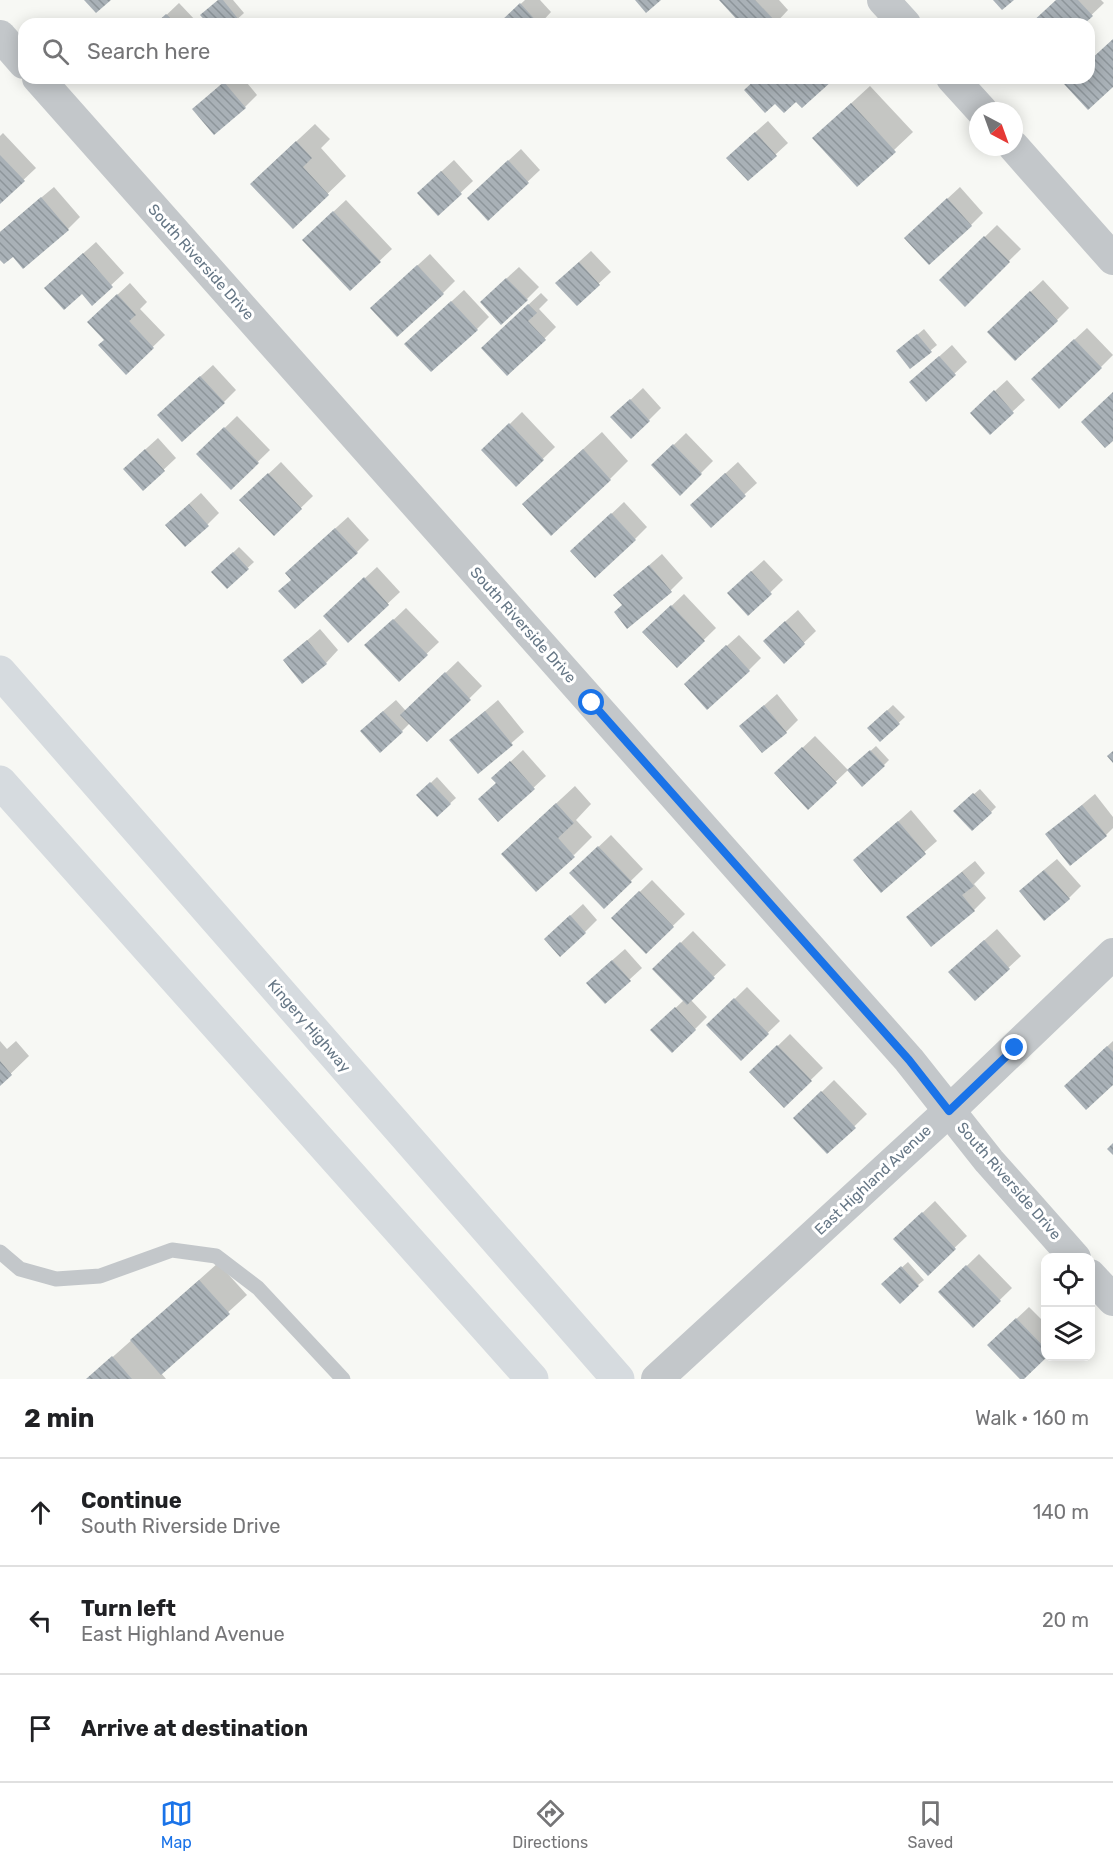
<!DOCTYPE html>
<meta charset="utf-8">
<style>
body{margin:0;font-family:Rubik,sans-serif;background:#f6f6f6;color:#202124}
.controls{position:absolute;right:18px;bottom:18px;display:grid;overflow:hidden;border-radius:12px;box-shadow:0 3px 15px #0003}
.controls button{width:54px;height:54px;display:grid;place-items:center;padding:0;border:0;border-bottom:2px solid #e0e0e0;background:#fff;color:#202124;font:30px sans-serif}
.compass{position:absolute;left:969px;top:102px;width:54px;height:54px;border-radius:50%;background:#fff;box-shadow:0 3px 15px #0003;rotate:139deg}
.stop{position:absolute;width:18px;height:18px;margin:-14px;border:4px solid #1a73e8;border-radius:50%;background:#fff}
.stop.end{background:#1a73e8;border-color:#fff;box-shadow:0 2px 6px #0008}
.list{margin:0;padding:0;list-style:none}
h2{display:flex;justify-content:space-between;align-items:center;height:78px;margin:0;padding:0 24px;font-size:26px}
h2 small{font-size:20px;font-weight:400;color:#757577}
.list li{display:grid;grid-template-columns:39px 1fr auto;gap:18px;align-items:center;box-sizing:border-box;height:108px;padding:0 24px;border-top:2px solid #e0e0e0}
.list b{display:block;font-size:22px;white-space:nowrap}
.list p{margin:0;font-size:20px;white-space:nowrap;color:#757577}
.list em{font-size:20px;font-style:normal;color:#757577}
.icon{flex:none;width:33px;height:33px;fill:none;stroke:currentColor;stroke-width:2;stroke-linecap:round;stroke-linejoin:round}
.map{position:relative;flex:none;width:1113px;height:1379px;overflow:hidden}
.search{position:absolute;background:#fff;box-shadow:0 3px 15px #0003;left:18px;right:18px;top:18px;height:66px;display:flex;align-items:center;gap:15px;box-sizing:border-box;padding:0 21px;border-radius:18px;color:#757577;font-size:22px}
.sheet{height:402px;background:#fff}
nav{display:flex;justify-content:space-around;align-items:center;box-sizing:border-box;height:84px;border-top:2px solid #e0e0e0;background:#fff;font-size:16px;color:#757577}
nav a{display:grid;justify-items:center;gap:3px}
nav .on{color:#1a73e8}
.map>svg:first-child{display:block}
</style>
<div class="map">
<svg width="1113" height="1379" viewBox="0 0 1113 1379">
<defs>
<pattern id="building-back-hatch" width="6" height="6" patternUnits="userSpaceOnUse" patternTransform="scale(1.5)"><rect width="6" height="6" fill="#a9b1b7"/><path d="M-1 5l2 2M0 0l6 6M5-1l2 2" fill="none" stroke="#8d959a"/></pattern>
</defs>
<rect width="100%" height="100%" fill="#f7f8f4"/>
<g fill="#0003">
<path d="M 219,0 L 233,0 L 244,13 L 232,24 L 210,24 Z"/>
<path d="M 525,0 L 540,0 L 551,12 L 540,24 L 499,24 Z"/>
<path d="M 721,0 L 779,0 L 788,10 L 775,24 L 743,24 Z"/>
<path d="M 1057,0 L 1101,0 L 1104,3 L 1082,24 L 1032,24 Z"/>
<path d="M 179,3 L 197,22 L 196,24 L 157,24 Z"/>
<path d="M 228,78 L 243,78 L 257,95 L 245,107 L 194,109 Z"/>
<path d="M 870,86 L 913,132 L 857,185 L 833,120 Z"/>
<path d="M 768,121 L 788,143 L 775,155 L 740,146 Z"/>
<path d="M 315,124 L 330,139 L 321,148 L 346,176 L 293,227 L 270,166 Z"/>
<path d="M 3,133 L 36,168 L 0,202 L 0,136 Z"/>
<path d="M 521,149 L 540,170 L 488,219 L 481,186 Z"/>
<path d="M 454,160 L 473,181 L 438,214 L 431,181 Z"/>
<path d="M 54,187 L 80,217 L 68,229 L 13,255 L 0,258 L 0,232 Z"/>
<path d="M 960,187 L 983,213 L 971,225 L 918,226 Z"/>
<path d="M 346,200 L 392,249 L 350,289 L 316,228 Z"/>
<path d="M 997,225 L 1021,249 L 965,304 L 941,280 Z"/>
<path d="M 96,242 L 124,273 L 92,303 L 82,292 L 58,276 Z"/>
<path d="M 591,251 L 611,272 L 577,304 L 569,271 Z"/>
<path d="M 430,254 L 455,281 L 443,293 L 384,296 Z"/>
<path d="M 519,267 L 539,287 L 527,299 L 494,290 Z"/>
<path d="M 1043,280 L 1069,308 L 1057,320 L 1001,320 Z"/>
<path d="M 130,283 L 147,302 L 140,309 L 165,335 L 126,373 L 105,340 L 101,310 Z"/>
<path d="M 464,290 L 489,317 L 477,329 L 418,332 Z"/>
<path d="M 541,293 L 548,300 L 539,309 L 556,327 L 544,339 L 495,336 Z"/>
<path d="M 1087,328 L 1113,355 L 1101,367 L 1045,367 Z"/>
<path d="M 924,329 L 937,345 L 911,367 L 904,346 Z"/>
<path d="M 952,345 L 967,362 L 926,400 L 923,371 Z"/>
<path d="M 213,365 L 236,390 L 224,402 L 171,403 Z"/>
<path d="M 1007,380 L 1025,400 L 990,432 L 984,401 Z"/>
<path d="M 643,388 L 661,408 L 649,420 L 625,405 Z"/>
<path d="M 522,412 L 555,447 L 516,485 L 483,450 Z"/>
<path d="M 237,416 L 270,450 L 231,488 L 198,454 Z"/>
<path d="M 602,432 L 628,461 L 610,479 L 542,486 Z"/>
<path d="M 686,433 L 713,461 L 680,494 L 653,465 Z"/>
<path d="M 158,438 L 176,458 L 143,489 L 137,457 Z"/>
<path d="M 281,462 L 313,496 L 274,534 L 241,500 Z"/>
<path d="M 738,462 L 757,483 L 711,525 L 704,493 Z"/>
<path d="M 201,493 L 219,513 L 207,525 L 179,513 Z"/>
<path d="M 624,502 L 647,527 L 635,539 L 585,539 Z"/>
<path d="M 348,517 L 369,540 L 357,552 L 292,579 L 299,561 Z"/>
<path d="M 239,547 L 254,562 L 227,587 L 213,572 Z"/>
<path d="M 662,554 L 683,578 L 671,590 L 623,605 L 615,595 Z"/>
<path d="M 764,560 L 783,580 L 748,614 L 741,581 Z"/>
<path d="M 377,567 L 400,592 L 348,641 L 337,604 Z"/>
<path d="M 684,594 L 716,628 L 677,666 L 644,632 Z"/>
<path d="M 406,608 L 439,642 L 399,680 L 367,645 Z"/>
<path d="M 798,610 L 816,631 L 784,662 L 777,629 Z"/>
<path d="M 320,629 L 338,650 L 326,663 L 285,660 Z"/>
<path d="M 739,635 L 761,658 L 749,670 L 698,672 Z"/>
<path d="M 458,661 L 482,686 L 427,740 L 410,723 L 402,731 L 374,719 L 396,700 L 406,711 Z"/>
<path d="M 777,694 L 798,720 L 786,732 L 741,726 Z"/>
<path d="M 498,700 L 524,732 L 478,772 L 451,740 Z"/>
<path d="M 893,705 L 905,717 L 880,740 L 875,722 Z"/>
<path d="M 815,736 L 848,770 L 808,808 L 776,773 Z"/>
<path d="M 876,746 L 889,760 L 884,765 L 855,765 Z"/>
<path d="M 523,750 L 546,776 L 499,820 L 497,782 L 506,766 Z"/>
<path d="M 437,777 L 456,798 L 437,815 L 418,795 Z"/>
<path d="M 575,786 L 591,804 L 576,820 L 592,837 L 574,855 L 521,836 Z"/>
<path d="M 980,789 L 996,807 L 991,812 L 961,805 Z"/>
<path d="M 1095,794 L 1113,817 L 1113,828 L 1106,835 L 1047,834 Z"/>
<path d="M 911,810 L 937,841 L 881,890 L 855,860 Z"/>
<path d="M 611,835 L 643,869 L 604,907 L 571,873 Z"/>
<path d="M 1057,859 L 1081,886 L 1069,898 L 1033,879 Z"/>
<path d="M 975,861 L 985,873 L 974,884 L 986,898 L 974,910 L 921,905 Z"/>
<path d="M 652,880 L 685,914 L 646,952 L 613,918 Z"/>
<path d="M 583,904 L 597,920 L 585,932 L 558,927 Z"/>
<path d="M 997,929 L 1021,956 L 975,999 L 962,960 Z"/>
<path d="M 693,931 L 726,965 L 690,999 L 707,1017 L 695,1029 L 665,1018 L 684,1000 L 654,969 Z"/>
<path d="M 625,949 L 642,968 L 605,1002 L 600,971 Z"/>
<path d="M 747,987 L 780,1021 L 741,1059 L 708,1025 Z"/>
<path d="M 790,1034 L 823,1068 L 784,1106 L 751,1072 Z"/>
<path d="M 0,1041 L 7,1049 L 16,1041 L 29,1056 L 0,1084 Z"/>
<path d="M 1113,1041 L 1113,1083 L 1078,1074 Z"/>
<path d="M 834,1080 L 867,1114 L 828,1152 L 795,1118 Z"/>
<path d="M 935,1201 L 967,1236 L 928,1273 L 895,1239 Z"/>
<path d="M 979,1254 L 1012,1288 L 973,1326 L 940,1292 Z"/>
<path d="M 908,1262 L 924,1280 L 918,1285 L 889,1279 Z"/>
<path d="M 218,1263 L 247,1295 L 161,1373 L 166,1379 L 88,1379 Z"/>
<path d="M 1029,1307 L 1046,1324 L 1046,1356 L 989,1345 Z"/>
</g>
<g fill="url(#building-back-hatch)">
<path d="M 84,0 L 111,0 L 96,13 Z"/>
<path d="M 218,0 L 223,0 L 239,20 L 234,24 L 208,24 L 200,15 Z"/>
<path d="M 635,0 L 661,0 L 646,13 Z"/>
<path d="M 719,0 L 755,0 L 778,24 L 741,24 Z"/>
<path d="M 993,0 L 1014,0 L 1002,10 Z"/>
<path d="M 1056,0 L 1078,0 L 1093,16 L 1084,24 L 1030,24 Z"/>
<path d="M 520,3 L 539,24 L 498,24 Z"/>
<path d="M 166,14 L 176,24 L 155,24 Z"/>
<path d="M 1113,39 L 1113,87 L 1088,110 L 1064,84 L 1070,78 L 1089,78 L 1089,61 Z"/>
<path d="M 757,78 L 829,78 L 832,81 L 802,108 L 796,102 L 784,113 L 775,104 L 765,113 L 744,90 Z"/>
<path d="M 224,82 L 246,108 L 214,135 L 192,109 Z"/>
<path d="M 851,103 L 896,152 L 857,187 L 812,138 Z"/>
<path d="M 755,132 L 777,156 L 748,181 L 726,158 Z"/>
<path d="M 296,141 L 312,158 L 303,167 L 329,195 L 293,229 L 250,184 Z"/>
<path d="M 0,155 L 25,181 L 0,204 Z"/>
<path d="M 508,160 L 529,183 L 488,221 L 467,198 Z"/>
<path d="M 441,171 L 462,194 L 438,216 L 417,193 Z"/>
<path d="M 41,197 L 69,230 L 23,269 L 13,257 L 4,264 L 0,260 L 0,232 Z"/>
<path d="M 947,198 L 972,226 L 929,265 L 904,238 Z"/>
<path d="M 333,211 L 381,262 L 350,291 L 302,240 Z"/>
<path d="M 984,236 L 1010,262 L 965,307 L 939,280 Z"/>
<path d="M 83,253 L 113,287 L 92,306 L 82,294 L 64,310 L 44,288 Z"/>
<path d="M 579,262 L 600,285 L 577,306 L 555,283 Z"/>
<path d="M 417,265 L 444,294 L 397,337 L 370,308 Z"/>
<path d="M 506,278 L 528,300 L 501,325 L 480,302 Z"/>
<path d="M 1030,291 L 1058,321 L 1015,361 L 987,332 Z"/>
<path d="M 117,294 L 136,315 L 129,321 L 154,348 L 126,375 L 98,345 L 104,340 L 87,322 Z"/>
<path d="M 451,301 L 478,330 L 431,372 L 404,344 Z"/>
<path d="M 528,304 L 537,313 L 528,321 L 546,340 L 507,376 L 481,348 Z"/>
<path d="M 917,334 L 932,352 L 910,369 L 896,351 Z"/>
<path d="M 1074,339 L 1102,368 L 1059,409 L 1031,379 Z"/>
<path d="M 939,356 L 956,375 L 926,402 L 909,382 Z"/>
<path d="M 200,376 L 225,403 L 182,442 L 157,415 Z"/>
<path d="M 994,390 L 1014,413 L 990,435 L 970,413 Z"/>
<path d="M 1113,392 L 1113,441 L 1105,448 L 1081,422 Z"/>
<path d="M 630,399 L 650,421 L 631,439 L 610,417 Z"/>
<path d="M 509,423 L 544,460 L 516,487 L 481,450 Z"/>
<path d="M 224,427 L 259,463 L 231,490 L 196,454 Z"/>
<path d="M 673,444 L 702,474 L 680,496 L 651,465 Z"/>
<path d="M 145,449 L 165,471 L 143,491 L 123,469 Z"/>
<path d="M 583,449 L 611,480 L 551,536 L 522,504 Z"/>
<path d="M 268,473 L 302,509 L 274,536 L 239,500 Z"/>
<path d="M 725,473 L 746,496 L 711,528 L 690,505 Z"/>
<path d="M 189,504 L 209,526 L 185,547 L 165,525 Z"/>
<path d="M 611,513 L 636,540 L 595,578 L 570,551 Z"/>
<path d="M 335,528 L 358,553 L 295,609 L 278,591 L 291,580 L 285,573 Z"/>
<path d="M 233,552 L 249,569 L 227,589 L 211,572 Z"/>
<path d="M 649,565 L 672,592 L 627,629 L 614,612 L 622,605 L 613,595 Z"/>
<path d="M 751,571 L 772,594 L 748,616 L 727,593 Z"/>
<path d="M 364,577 L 389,605 L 348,643 L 323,616 Z"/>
<path d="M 671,605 L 705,641 L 677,668 L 642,632 Z"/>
<path d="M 393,619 L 428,655 L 399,682 L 364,645 Z"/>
<path d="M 785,621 L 805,644 L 784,664 L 763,641 Z"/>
<path d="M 307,640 L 327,664 L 302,684 L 283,660 Z"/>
<path d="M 726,645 L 750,671 L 707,710 L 684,684 Z"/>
<path d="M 445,672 L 471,700 L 427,742 L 400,715 Z"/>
<path d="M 764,705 L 787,733 L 762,753 L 739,726 Z"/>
<path d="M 887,710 L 900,724 L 880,742 L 867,728 Z"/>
<path d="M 383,711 L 403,732 L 380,753 L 360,731 Z"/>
<path d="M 485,711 L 513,745 L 478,774 L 449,740 Z"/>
<path d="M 802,747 L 837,783 L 808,810 L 774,773 Z"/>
<path d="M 870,750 L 885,766 L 862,787 L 847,770 Z"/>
<path d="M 1113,751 L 1113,763 L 1107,756 Z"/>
<path d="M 510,761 L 535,789 L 498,822 L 478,799 L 496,783 L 491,778 Z"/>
<path d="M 430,782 L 451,804 L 437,817 L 416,795 Z"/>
<path d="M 973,793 L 992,813 L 972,831 L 953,811 Z"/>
<path d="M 556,803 L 574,823 L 558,838 L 575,857 L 536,892 L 501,854 Z"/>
<path d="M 1082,805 L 1107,836 L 1070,866 L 1045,834 Z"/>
<path d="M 898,821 L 926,854 L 881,893 L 853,860 Z"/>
<path d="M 598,846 L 632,882 L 604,909 L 569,873 Z"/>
<path d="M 1044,870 L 1070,899 L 1044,921 L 1019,891 Z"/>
<path d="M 962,872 L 974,886 L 962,895 L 975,911 L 931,947 L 906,917 Z"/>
<path d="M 639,891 L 674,927 L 646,954 L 611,918 Z"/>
<path d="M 570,915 L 586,933 L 560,957 L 544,939 Z"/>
<path d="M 984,940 L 1010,969 L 975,1001 L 948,972 Z"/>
<path d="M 680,942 L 715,978 L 687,1005 L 652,969 Z"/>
<path d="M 612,960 L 631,981 L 605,1004 L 586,983 Z"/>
<path d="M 734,998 L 769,1034 L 741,1061 L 706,1025 Z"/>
<path d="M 675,1007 L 696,1030 L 672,1053 L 650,1030 Z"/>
<path d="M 777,1045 L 812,1081 L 784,1108 L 749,1072 Z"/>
<path d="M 1107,1046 L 1113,1052 L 1113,1085 L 1086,1110 L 1064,1086 Z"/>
<path d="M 0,1061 L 12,1075 L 0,1086 Z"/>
<path d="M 821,1091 L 856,1128 L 827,1154 L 793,1118 Z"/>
<path d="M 1113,1143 L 1113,1155 L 1107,1149 Z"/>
<path d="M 922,1212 L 956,1249 L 928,1276 L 893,1239 Z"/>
<path d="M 966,1265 L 1001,1301 L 973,1328 L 938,1292 Z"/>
<path d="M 901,1266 L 919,1286 L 900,1304 L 881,1284 Z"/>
<path d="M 199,1280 L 230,1314 L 161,1375 L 130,1340 Z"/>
<path d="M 1016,1318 L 1046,1349 L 1046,1356 L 1048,1356 L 1024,1379 L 1020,1379 L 987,1345 Z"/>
<path d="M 112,1356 L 132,1379 L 86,1379 Z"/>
</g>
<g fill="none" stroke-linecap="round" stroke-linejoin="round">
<path stroke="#c3c7ca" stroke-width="15" d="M 0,1252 L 20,1269 L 56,1279 L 100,1276 L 172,1250 L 216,1256 L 258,1288 L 343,1379"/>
<g stroke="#c3c7ca" stroke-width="32">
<path d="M 883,0 L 905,24"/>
<path d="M 0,36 L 24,63"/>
<path d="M 38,78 L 909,1060 L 989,1161 L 1075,1258"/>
<path d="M 952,78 L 982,111"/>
<path d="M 1014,147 L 1113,259"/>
<path d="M 1090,1275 L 1113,1300"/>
<path d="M 657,1379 L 949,1111 L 1113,954"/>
</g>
<g stroke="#d6dbdf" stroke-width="33">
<path d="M 0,672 L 618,1379"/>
<path d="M 0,782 L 532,1379"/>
</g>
</g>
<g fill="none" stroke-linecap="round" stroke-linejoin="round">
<path stroke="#1a73e8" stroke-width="8" d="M 592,703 L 909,1060 L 949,1111 L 1015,1048"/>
</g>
<g text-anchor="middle" stroke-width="6" stroke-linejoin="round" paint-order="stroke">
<g font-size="15" fill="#667786" stroke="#fff">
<text transform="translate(201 262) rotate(48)" y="5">South Riverside Drive</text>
<text transform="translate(523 625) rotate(48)" y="5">South Riverside Drive</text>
<text transform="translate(309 1026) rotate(49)" y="5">Kingery Highway</text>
<text transform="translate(873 1180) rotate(-43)" y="5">East Highland Avenue</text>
<text transform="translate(1009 1181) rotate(49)" y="5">South Riverside Drive</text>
</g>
</g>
</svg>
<div class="controls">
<button><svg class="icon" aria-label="locate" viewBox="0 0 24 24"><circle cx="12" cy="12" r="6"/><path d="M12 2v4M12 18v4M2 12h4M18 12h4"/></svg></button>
<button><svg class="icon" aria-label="layers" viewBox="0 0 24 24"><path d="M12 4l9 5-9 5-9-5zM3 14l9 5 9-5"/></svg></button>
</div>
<svg class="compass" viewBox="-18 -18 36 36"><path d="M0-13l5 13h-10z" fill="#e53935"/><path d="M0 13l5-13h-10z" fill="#757577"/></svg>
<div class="stop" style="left:592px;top:703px"></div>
<div class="stop end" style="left:1015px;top:1048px"></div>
<div class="search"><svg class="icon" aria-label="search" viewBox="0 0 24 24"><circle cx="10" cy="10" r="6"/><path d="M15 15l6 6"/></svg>Search here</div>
</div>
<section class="sheet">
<h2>2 min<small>Walk · 160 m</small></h2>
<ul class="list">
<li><svg class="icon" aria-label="ahead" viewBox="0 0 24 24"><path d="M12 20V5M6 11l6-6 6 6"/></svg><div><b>Continue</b><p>South Riverside Drive</p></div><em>140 m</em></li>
<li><svg class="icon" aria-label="left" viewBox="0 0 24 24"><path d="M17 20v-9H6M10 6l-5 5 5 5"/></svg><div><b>Turn left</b><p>East Highland Avenue</p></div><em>20 m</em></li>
<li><svg class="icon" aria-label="arrive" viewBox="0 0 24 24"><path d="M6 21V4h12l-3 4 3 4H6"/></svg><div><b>Arrive at destination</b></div></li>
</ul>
</section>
<nav>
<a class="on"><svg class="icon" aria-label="map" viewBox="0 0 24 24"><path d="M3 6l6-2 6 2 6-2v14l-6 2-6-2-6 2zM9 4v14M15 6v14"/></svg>Map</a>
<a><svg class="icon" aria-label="directions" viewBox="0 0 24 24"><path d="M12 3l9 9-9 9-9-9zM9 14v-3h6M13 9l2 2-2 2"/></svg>Directions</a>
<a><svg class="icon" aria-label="saved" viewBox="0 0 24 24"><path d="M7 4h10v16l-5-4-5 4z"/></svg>Saved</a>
</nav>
